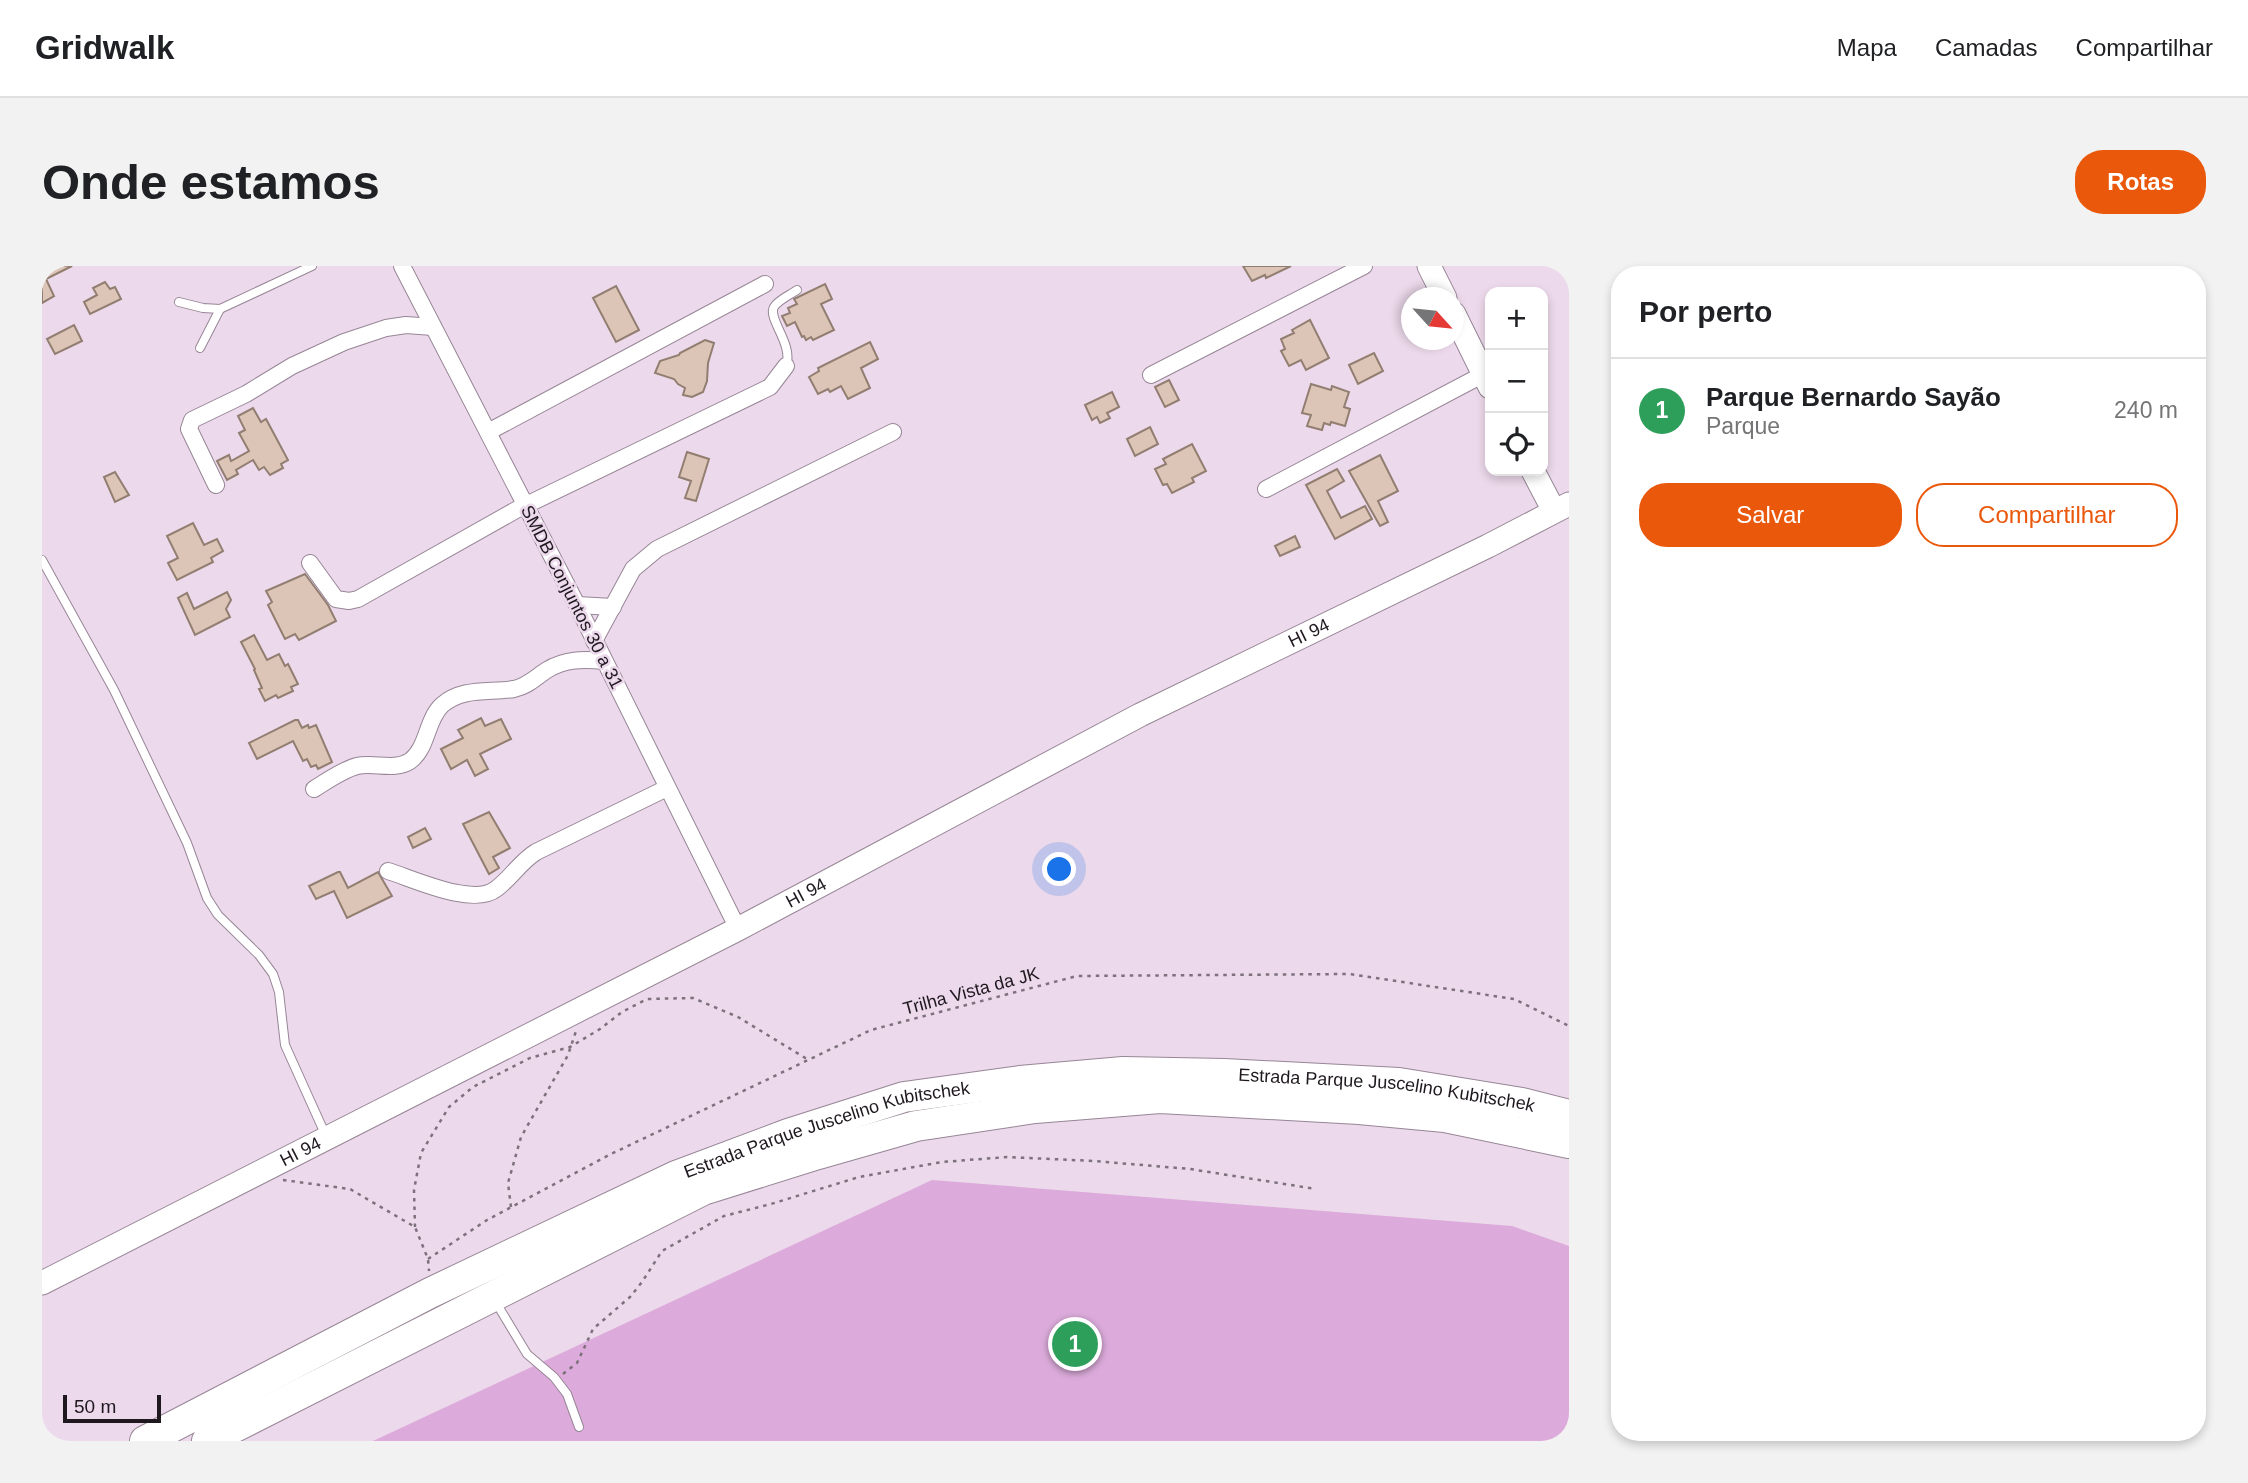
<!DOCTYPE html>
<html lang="pt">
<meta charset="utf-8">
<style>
body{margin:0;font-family:Helvetica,sans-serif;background:#f2f2f2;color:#202124}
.controls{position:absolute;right:21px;top:21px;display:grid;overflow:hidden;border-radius:14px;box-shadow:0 4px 10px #0003}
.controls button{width:63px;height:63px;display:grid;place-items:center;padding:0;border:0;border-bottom:2px solid #e0e0e0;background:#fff;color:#202124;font:35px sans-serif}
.compass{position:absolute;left:1359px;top:21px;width:63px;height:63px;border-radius:50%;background:#fff;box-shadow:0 4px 10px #0003;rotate:117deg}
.scale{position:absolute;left:21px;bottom:18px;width:98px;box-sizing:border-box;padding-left:7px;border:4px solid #1f191f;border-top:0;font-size:19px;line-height:24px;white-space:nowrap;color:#1f191f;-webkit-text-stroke:5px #ecd9eb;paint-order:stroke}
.you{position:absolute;left:1018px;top:604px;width:24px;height:24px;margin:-18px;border:5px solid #fff;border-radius:50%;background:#1a73e8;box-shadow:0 0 0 10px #1a73e833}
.badge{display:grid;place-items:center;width:46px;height:46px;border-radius:50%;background:#ea580c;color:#fff;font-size:23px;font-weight:700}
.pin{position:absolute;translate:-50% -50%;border:4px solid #fff;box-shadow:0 2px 7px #0006}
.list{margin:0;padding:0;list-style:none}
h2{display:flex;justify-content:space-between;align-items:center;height:91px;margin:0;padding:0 28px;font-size:30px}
h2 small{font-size:23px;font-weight:400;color:#757577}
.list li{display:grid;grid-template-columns:46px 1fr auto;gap:21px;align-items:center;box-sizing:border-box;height:105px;padding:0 28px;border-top:2px solid #e0e0e0}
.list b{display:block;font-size:26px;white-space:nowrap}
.list p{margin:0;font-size:23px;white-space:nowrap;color:#757577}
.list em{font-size:23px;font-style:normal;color:#757577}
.actions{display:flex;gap:14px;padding:21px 28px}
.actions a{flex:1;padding:16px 0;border:2px solid #ea580c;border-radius:28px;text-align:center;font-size:24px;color:#ea580c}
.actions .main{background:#ea580c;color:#fff}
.icon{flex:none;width:38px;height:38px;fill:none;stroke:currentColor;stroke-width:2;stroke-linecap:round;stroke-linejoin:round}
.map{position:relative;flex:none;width:1527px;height:1175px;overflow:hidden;border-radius:28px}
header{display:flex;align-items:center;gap:42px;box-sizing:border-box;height:98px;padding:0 35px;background:#fff;border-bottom:2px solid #e0e0e0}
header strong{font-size:33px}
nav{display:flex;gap:38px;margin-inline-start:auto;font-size:24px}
.intro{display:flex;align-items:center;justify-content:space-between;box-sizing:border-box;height:168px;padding:0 42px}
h1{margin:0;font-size:49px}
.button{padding:18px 32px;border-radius:28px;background:#ea580c;color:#fff;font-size:24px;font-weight:700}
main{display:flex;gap:42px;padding:0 42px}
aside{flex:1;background:#fff;border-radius:28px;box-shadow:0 4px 10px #0003}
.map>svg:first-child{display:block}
</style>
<header>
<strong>Gridwalk</strong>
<nav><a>Mapa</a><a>Camadas</a><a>Compartilhar</a></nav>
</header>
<div class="intro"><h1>Onde estamos</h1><a class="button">Rotas</a></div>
<main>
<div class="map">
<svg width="1527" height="1175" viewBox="0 0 1527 1175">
<rect width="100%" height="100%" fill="#ecd9eb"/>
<path fill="#dcabdb" d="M 890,914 L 1470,960 L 1527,980 L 1527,1175 L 331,1175 Z"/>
<g fill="#dcc5b7" stroke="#927e71" stroke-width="2">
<path d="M 0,0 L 30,0 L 4,13 L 12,30 L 0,37 Z"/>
<path d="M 1201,0 L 1249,0 L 1224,12 L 1223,9 L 1210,15 Z"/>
<path d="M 63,16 L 68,23 L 73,21 L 79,33 L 48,48 L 42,36 L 55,29 L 51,22 Z"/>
<path d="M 783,18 L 790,33 L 779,38 L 792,64 L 771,74 L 769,71 L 764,74 L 762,70 L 760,71 L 753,56 L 745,60 L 740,50 L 748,47 L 746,42 L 755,38 L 752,33 Z"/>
<path d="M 574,20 L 597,64 L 574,76 L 551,32 Z"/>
<path d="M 1268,54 L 1287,92 L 1264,104 L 1259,94 L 1247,100 L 1239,85 L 1243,83 L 1239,73 L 1252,67 L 1250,64 Z"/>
<path d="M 32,59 L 40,75 L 13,88 L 5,73 Z"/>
<path d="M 663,74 L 672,77 L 666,97 L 665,115 L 661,126 L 650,131 L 641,129 L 643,122 L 636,118 L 632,113 L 613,107 L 618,95 L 637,89 L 638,87 Z"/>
<path d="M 828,76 L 836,93 L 819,102 L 828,122 L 806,133 L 799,120 L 788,126 L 786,123 L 776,128 L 767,111 L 777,105 L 776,102 Z"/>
<path d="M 1332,87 L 1341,105 L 1316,118 L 1307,99 Z"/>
<path d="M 1127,114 L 1137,134 L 1123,141 L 1113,121 Z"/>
<path d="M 1269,118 L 1289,124 L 1290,120 L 1307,126 L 1302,141 L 1308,143 L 1303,160 L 1289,156 L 1288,159 L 1282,157 L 1280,164 L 1265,160 L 1269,149 L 1260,147 Z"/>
<path d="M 1070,126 L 1077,141 L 1065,147 L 1068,152 L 1058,157 L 1055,151 L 1050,154 L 1043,139 Z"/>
<path d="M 211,142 L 219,156 L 224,153 L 246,194 L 239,198 L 241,202 L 228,209 L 222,201 L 217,204 L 211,194 L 194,204 L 196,208 L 185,214 L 175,195 L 187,189 L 189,195 L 207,185 L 197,167 L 203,164 L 196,150 Z"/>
<path d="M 1108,161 L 1116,178 L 1093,190 L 1085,173 Z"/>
<path d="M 1150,178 L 1164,205 L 1150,212 L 1152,216 L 1130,227 L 1125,218 L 1121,219 L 1113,203 L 1124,198 L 1121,193 Z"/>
<path d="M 645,186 L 667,193 L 654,235 L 643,232 L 649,215 L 637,211 Z"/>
<path d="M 1338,189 L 1356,225 L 1336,235 L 1346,256 L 1338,260 L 1307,205 Z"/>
<path d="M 1295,203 L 1302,215 L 1285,225 L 1299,252 L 1323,240 L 1330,253 L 1293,273 L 1264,219 Z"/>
<path d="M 73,206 L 87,229 L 73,236 L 62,211 Z"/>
<path d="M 151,257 L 162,279 L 175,273 L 181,285 L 169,292 L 171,296 L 135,314 L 126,297 L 136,292 L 125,270 Z"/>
<path d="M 1253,270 L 1258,281 L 1238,290 L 1233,280 Z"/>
<path d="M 263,308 L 286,339 L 294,355 L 257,374 L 253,368 L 243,373 L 226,339 L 230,336 L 224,325 Z"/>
<path d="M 185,326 L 189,334 L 184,343 L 188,351 L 153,369 L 136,332 L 145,327 L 152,343 Z"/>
<path d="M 212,369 L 225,394 L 237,388 L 243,400 L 246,398 L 256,418 L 249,421 L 251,425 L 236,432 L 234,429 L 223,435 L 217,423 L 220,422 L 212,404 L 213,403 L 199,376 Z"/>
<path d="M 439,452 L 443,460 L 459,453 L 469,473 L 438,488 L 446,503 L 433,510 L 425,494 L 409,503 L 399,483 L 421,472 L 416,464 Z"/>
<path d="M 253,454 L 256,454 L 260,462 L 266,459 L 267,462 L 274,459 L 290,496 L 276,503 L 274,499 L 269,501 L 265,493 L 261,495 L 251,475 L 215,493 L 207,477 Z"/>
<path d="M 447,546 L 468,582 L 451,591 L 457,602 L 447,608 L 421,558 Z"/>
<path d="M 383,562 L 389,573 L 371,582 L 366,571 Z"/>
<path d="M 296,606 L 298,606 L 306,622 L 336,606 L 350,630 L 305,652 L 292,625 L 274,633 L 267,620 Z"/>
</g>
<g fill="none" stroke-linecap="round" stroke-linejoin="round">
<g stroke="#978696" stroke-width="10">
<g id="lane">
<path d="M 137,36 L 161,42 L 178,43 L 270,0"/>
<path d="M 158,82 L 178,43"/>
<path d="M 744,100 C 752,78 725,53 732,41 C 736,34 748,29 755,24"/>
<path d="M 0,294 L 72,424 L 145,577 L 165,632 L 176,649 L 217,689 L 231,708 L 237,726 L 243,779 L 284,870"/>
<path d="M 453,1035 L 485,1088 L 512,1111 L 525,1128 L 537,1161"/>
</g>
</g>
<g stroke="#978696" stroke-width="18">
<g id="street">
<path d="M 360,0 L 535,339 L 696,663"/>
<path d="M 1109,109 L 1322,0"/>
<path d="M 446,166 L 723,18"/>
<path d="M 174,219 L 147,163 L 150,154 L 204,128 L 250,100 L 302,76 L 344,62 L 364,59 L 391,61"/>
<path d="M 1224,223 L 1442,108"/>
<path d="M 268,297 L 294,333 L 307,335 L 316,333 L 474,244 L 728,121 L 744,100"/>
<path d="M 535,339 L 571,341"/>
<path d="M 552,375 L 591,303 L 615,283 L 851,166"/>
<path d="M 272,523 C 285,515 300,504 315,500 C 331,496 353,505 368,495 C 386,482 384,454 400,439 C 421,421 447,427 472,423 C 486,420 494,411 505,404 C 523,393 541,393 562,395"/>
<path d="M 346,605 C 372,613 431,641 454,623 C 469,612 478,596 494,586 L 625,522"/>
</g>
</g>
<g stroke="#978696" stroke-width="25">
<g id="secondary">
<path d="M 1387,0 L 1403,32"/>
<path d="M 1412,48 L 1448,121"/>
<path d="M 1491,205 L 1512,245"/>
<path id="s1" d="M 0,1017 L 696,663 L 1098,449 L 1446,280 L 1527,238"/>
</g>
</g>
<g stroke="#978696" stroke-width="32">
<g id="highway">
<path id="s2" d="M 103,1175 L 388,1027 L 634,910 L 746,868 L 862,831 L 978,815 L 1081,806 L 1182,808 L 1357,817 L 1480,837 L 1527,849"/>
<path d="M 165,1175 L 661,924 L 776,888 L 874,860 L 993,842 L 1118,832 L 1317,843 L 1403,851 L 1527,877"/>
</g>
</g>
<g stroke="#7d717c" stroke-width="2.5" stroke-dasharray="3.5 5" stroke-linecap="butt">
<path d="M 241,914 L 308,923 L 373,961 L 386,993 L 387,1005"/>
<path d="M 469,941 L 466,917 L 479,871 L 526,789 L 534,765"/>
<path d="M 373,961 L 372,924 L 379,887 L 407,841 L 431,821 L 488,792 L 528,781 L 558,763 L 580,746 L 605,733 L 651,732 L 696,751 L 765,793"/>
<path d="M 386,993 L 445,954 L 567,889 L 829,764 L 1035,710 L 1308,708 L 1472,733 L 1527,760"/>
<path d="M 521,1108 L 535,1097 L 551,1063 L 588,1031 L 600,1016 L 620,985 L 682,950 L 729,938 L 817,911 L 900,896 L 965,891 L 1052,895 L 1148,903 L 1274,923"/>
</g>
<use href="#lane" stroke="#fff" stroke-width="8"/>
<use href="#street" stroke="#fff" stroke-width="16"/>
<use href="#secondary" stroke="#fff" stroke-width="23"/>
<use href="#highway" stroke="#fff" stroke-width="30"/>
</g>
<g text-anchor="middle" stroke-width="5" stroke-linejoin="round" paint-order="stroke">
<g font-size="18" fill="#1f191f" stroke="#ecd9eb">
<text transform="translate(530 331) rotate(63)" y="6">SMDB Conjuntos 30 a 31</text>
<text dy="6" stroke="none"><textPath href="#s1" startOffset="1424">HI 94</textPath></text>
<text dy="6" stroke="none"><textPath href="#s1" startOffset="858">HI 94</textPath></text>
<text transform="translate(929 725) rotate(-15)" y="6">Trilha Vista da JK</text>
<text dy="6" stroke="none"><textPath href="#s2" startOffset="1320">Estrada Parque Juscelino Kubitschek</textPath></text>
<text dy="6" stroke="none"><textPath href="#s2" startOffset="752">Estrada Parque Juscelino Kubitschek</textPath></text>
<text dy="6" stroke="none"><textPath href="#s1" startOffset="290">HI 94</textPath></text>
</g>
</g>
</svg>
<div class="controls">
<button>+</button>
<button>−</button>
<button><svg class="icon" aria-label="locate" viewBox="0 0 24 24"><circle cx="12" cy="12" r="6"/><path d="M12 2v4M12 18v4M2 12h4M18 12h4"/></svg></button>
</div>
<svg class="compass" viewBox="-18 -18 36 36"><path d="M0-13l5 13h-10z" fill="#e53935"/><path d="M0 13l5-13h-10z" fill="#757577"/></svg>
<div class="scale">50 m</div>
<div class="you"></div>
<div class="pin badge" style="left:1033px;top:1078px;background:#2e9e5b">1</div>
</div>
<aside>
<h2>Por perto<small></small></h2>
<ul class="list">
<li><span class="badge" style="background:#2e9e5b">1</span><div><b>Parque Bernardo Sayão</b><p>Parque</p></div><em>240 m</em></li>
</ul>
<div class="actions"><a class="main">Salvar</a><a>Compartilhar</a></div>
</aside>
</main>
